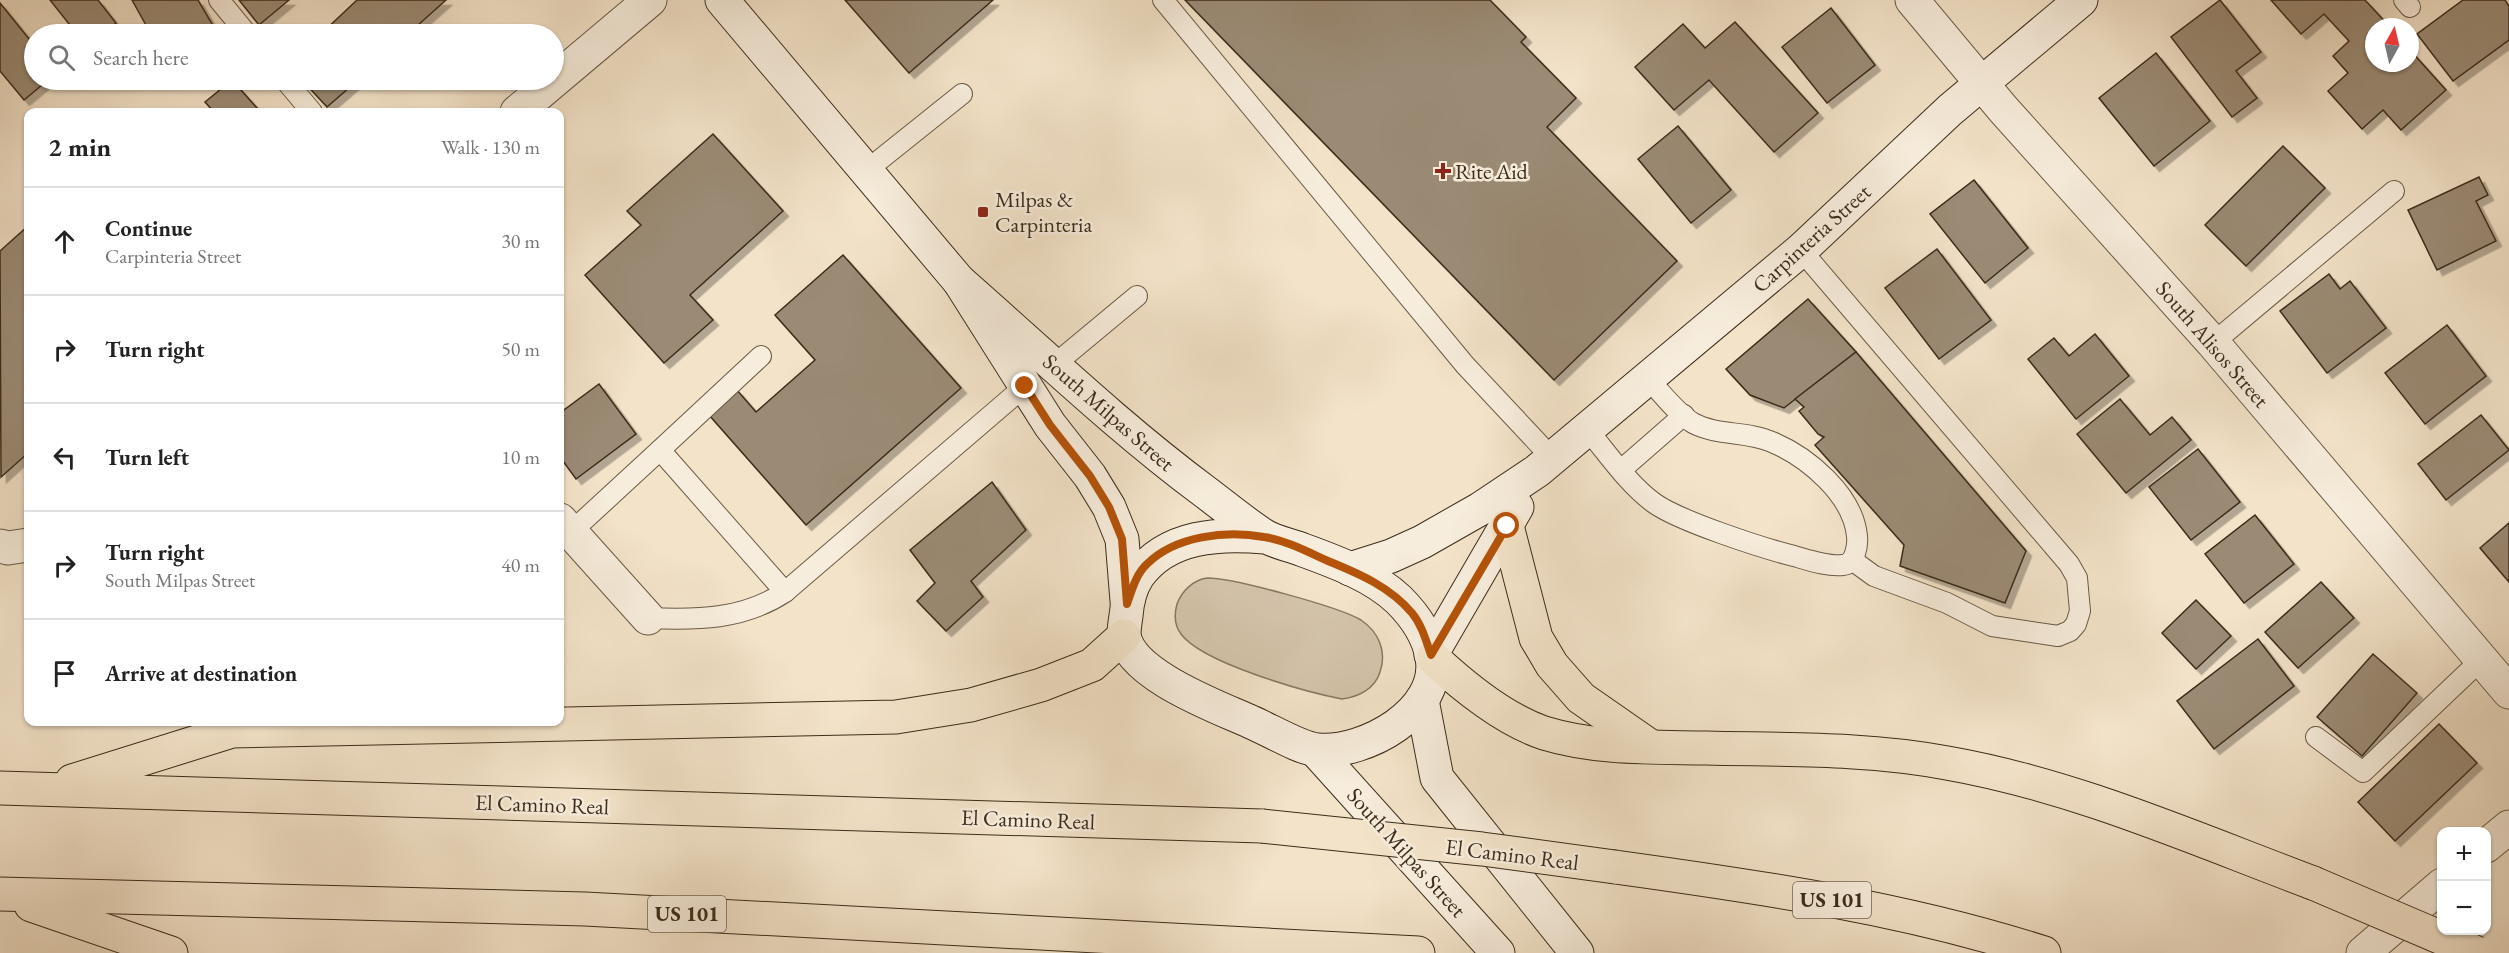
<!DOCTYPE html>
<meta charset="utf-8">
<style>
body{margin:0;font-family:"EB Garamond",serif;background:#f2f2f2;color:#222}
.controls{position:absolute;right:18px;bottom:18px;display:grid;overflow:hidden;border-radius:12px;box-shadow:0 2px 4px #0004}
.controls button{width:54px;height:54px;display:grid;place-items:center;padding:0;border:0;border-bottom:2px solid #e0e0e0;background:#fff;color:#222;font:30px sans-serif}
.compass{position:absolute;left:2365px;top:18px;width:54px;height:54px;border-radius:50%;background:#fff;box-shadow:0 2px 4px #0004;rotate:8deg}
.stop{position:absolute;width:18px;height:18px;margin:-14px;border:4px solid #b45309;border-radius:50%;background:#fff}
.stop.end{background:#b45309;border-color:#fff;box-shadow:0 2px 6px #0008}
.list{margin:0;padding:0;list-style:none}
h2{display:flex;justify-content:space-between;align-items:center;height:78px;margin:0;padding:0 24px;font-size:26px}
h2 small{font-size:20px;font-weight:400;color:#767676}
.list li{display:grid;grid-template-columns:39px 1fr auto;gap:18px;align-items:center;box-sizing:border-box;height:108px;padding:0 24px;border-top:2px solid #e0e0e0}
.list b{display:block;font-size:22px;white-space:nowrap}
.list p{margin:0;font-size:20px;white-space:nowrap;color:#767676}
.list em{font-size:20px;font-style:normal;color:#767676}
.icon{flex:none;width:33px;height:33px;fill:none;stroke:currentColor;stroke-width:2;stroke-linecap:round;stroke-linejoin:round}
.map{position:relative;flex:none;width:2509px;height:953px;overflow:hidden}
.search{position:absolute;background:#fff;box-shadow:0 2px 4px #0004;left:24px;top:24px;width:540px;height:66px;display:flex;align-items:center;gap:15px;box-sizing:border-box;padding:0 21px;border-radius:33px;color:#767676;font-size:22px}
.panel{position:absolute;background:#fff;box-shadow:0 2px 4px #0004;left:24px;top:108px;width:540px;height:618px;border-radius:12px}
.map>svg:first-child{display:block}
</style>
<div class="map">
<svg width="2509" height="953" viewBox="0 0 2509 953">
<defs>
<filter id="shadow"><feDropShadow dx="5.5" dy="5.5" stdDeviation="0" flood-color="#0004"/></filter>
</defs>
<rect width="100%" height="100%" fill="#f3e3c9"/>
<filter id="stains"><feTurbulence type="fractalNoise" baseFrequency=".00333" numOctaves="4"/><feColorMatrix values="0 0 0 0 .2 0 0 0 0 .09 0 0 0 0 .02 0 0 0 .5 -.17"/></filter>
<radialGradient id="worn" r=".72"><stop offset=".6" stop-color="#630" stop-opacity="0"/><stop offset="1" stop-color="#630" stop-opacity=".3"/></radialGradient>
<path fill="#d4c4ab" stroke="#887862" stroke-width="1.5" d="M 1207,578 C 1234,578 1339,607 1361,620 C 1379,632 1387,652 1380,672 C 1375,689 1358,697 1342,699 C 1306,692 1202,663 1181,634 C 1174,625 1174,615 1177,604 C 1182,591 1193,580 1207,578 Z"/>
<g fill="#9b8b75" stroke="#3c2c1a" stroke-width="1.5" filter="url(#shadow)">
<path d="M 50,0 L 98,0 L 116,23 L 102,34 L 77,34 Z"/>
<path d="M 132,0 L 198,0 L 218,34 L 151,34 Z"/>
<path d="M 239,0 L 289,0 L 259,25 Z"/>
<path d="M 357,0 L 446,0 L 408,34 L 321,34 Z"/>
<path d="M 845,0 L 993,0 L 909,73 Z"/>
<path d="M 1185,0 L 1490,0 L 1526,37 L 1521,42 L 1576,98 L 1547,127 L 1677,261 L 1554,380 Z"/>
<path d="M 2220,0 L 2261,52 L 2236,71 L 2257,98 L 2232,117 L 2171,37 Z"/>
<path d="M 2271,0 L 2365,0 L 2390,27 L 2374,27 L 2374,63 L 2410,63 L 2410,50 L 2446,90 L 2401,130 L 2383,110 L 2362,129 L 2328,91 L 2348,73 L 2333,56 L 2349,41 L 2324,14 L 2301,34 Z"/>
<path d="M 2463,0 L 2505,0 L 2509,6 L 2509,40 L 2453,81 L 2417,34 Z"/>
<path d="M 0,3 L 34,45 L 34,80 L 48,80 L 24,100 L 0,71 Z"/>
<path d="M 1831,8 L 1875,65 L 1827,103 L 1782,47 Z"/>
<path d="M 1735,22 L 1818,113 L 1774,152 L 1709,80 L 1674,110 L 1635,67 L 1683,24 L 1705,48 Z"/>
<path d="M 2156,53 L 2210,121 L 2154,166 L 2099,98 Z"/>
<path d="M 232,80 L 257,108 L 252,112 L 214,112 L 205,102 Z"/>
<path d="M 302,80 L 358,80 L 327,107 Z"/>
<path d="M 1678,126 L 1731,190 L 1691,223 L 1638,159 Z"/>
<path d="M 713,134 L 783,211 L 690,295 L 713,320 L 664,363 L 585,275 L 641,225 L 627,211 Z"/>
<path d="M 2283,146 L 2325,188 L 2246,266 L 2205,225 Z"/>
<path d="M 2479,177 L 2488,195 L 2476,201 L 2496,241 L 2437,270 L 2408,210 Z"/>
<path d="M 1974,180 L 2028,248 L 1985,283 L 1930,214 Z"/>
<path d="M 28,226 L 28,453 L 1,477 L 0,251 Z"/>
<path d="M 1937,249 L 1991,320 L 1939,359 L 1885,288 Z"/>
<path d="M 843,255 L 961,388 L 806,525 L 709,415 L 737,390 L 756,412 L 815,360 L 775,315 Z"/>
<path d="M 2329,274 L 2340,289 L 2350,281 L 2386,328 L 2327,373 L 2280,311 Z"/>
<path d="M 1808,299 L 1856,352 L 1784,408 L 1750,395 L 1726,369 Z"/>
<path d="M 2447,325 L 2486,376 L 2425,424 L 2385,373 Z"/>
<path d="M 2095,334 L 2129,376 L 2076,419 L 2028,359 L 2054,338 L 2069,356 Z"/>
<path d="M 1856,352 L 2026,551 L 2005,603 L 1900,566 L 1904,545 L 1815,445 L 1824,437 L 1818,434 L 1799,411 L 1804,407 L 1795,399 Z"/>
<path d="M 599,384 L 636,434 L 576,479 L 560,457 L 560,413 Z"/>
<path d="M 2120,399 L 2150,435 L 2172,417 L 2191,440 L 2126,493 L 2077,434 Z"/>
<path d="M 2481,415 L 2509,450 L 2446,500 L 2418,464 Z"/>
<path d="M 2198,449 L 2240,502 L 2191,540 L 2149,487 Z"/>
<path d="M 992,482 L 1026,530 L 971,581 L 983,597 L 946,631 L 917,601 L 935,583 L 910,550 Z"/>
<path d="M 2255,515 L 2294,564 L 2244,603 L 2205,554 Z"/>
<path d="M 2509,523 L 2509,582 L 2480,548 Z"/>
<path d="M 2321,582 L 2354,618 L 2298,668 L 2265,632 Z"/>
<path d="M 2196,600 L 2231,636 L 2196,669 L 2162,633 Z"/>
<path d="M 2258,639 L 2294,686 L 2214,749 L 2177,701 Z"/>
<path d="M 2373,654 L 2417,693 L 2362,756 L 2317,717 Z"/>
<path d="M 2439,724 L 2477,763 L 2395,841 L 2358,802 Z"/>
</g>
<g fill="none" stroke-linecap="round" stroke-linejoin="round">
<g stroke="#6a5a46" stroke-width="22">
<g id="lane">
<path d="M 219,0 L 247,34"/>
<path d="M 1163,0 L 1465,365 L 1553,459"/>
<path d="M 2404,0 L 2410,7"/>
<path d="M 285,80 L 312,112"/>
<path d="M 867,170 L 962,94"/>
<path d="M 1801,250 L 2069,564 L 2077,578 L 2080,611 L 2076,624 L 2070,631 L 2058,636 L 1992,626 L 1947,603 L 1874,576 L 1852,560"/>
<path d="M 2213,343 L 2394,191"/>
<path d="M 1054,365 L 1137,296"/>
<path d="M 1587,429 C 1608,454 1628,484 1654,503 C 1679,521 1762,548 1794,556 C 1808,560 1828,567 1843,565 C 1855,564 1858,546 1857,536 C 1853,495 1808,457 1772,442 C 1748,431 1717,436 1693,423 C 1676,413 1662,393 1648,379"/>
<path d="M 660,450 L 761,356"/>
<path d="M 1621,470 L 1684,415"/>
<path d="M 571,532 L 660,450 L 785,592"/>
<path d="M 648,618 C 697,620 743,620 785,592 L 1025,386"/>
<path d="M 2316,737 L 2363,772 L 2483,658"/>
</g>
</g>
<g stroke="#6a5a46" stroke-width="35">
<g id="street">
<path d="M 1912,0 L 2003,109 L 2213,343 L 2509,692"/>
<path d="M 517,112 L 650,0"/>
<path d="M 560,520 L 648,618"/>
<path d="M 0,546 L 8,548 L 28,545"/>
<path d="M 2486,846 L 2509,827"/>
<path d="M 2363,953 L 2442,885"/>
</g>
</g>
<g stroke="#3c2c1a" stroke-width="35">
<g id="secondary">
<path d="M 722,0 L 959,281 L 1050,425 L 1090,476 L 1109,507 L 1122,539 L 1127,601"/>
<path d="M 959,281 C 1040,352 1118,427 1204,491 C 1224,506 1243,522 1263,535 C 1274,542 1290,545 1303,550 C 1336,562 1374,576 1399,600 C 1415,616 1428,635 1432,657 C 1442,712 1364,754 1318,750 C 1301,749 1268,729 1251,722 C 1218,707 1130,675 1124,635 C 1124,629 1125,622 1126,616 C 1127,603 1130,588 1138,576 C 1167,535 1220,533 1265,537"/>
<path d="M 1350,569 L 1391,556 L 1422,542 L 1480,509 L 1537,471 L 1801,250 L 1950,110 L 2081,0"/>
<path d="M 1431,655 L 1517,507"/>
<path d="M 1422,700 L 1437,778 L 1577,953"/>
<path d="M 1316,751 L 1498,953"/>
</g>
</g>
<g stroke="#3c2c1a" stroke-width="35">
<g id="highway">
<path d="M 1507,526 L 1536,638 L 1552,665 L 1581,698 L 1650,746"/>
<path d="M 1433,658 C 1464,687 1503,719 1544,733 C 1596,749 1652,747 1706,748 C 1787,750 1867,748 1947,763 C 2073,785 2193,838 2313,883"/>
<path d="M 72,781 L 232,731 L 896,717 L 971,705 L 1041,685 L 1092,665 L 1124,636"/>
<path d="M 0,788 L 1262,826"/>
<path d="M 1615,867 C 1760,887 1905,908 2044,953"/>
<path d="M 0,894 L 585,909 L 1418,953"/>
<path d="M 31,905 L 171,953"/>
</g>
</g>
<use href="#lane" stroke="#f7eddc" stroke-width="20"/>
<use href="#street" stroke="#f7eddc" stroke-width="33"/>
<use href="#secondary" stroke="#f7eddc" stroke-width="33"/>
<use href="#highway" stroke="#f3e3c9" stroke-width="33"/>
<g stroke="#3c2c1a" stroke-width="35" stroke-linecap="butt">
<g id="highway-bridge">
<path d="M 1262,826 L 1482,849 L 1615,867"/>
<path d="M 2313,883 L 2477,953"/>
</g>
</g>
<use href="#highway-bridge" stroke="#f3e3c9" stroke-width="33"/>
</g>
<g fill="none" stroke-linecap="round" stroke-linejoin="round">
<path stroke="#b45309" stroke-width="8" d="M 1025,386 L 1050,425 L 1090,476 L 1109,507 L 1122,539 L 1127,604 C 1132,590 1136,574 1147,564 C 1175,536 1226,530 1264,537 C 1285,540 1308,552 1328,561 C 1360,574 1390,587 1412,613 C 1422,625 1426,641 1431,655 L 1507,526"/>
</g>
<g fill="#8f2418" stroke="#f7eddc" stroke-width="2">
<path d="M1440 162h6v6h6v6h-6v6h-6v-6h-6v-6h6z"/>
<rect x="977" y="206" width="12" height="12" rx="3"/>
</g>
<g text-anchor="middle" stroke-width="5" stroke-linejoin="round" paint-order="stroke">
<g fill="#f7eddc" stroke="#746654" stroke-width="1.5">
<rect x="1793" y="882" width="78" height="36" rx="4.5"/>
<rect x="648" y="896" width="78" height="36" rx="4.5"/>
</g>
<g font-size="21" font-weight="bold" fill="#3c2c1a">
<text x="1832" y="907">US 101</text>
<text x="687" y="921">US 101</text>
</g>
<g font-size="22" fill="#3c2c1a" stroke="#f7eddc" text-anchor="start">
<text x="1455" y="179">Rite Aid</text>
<text x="995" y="207">Milpas &amp;<tspan x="995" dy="25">Carpinteria</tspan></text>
</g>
<g font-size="22" fill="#3c2c1a" stroke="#f7eddc">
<text transform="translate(1811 238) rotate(-42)" y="8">Carpinteria Street</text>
<text transform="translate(2213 344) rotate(49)" y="8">South Alisos Street</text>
<text transform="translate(1109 412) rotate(41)" y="8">South Milpas Street</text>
<text transform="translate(542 804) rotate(2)" y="8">El Camino Real</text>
<text transform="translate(1028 819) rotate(2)" y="8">El Camino Real</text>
<text transform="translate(1407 852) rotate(48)" y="8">South Milpas Street</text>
<text transform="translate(1512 854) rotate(7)" y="8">El Camino Real</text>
</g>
</g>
<rect width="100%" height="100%" filter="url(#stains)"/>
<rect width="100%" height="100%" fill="url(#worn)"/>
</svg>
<div class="controls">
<button>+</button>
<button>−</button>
</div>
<svg class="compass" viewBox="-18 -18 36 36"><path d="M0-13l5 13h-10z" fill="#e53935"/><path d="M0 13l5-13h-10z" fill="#767676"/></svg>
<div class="stop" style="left:1507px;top:526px"></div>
<div class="stop end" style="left:1025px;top:386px"></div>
<div class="search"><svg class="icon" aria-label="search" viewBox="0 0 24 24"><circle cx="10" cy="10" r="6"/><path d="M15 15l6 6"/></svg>Search here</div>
<section class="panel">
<h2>2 min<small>Walk · 130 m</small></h2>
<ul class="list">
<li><svg class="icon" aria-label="ahead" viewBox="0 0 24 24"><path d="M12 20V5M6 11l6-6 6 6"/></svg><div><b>Continue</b><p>Carpinteria Street</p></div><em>30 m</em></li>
<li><svg class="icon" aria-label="right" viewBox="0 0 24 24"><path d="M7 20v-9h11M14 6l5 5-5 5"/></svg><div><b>Turn right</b></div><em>50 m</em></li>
<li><svg class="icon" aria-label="left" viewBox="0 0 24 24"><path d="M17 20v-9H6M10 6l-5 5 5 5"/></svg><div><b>Turn left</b></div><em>10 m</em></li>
<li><svg class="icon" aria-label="right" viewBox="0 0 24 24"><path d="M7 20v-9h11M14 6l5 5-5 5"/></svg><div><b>Turn right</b><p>South Milpas Street</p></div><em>40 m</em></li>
<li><svg class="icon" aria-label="arrive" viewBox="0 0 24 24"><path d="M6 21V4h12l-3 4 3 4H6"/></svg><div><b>Arrive at destination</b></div></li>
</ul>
</section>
</div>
